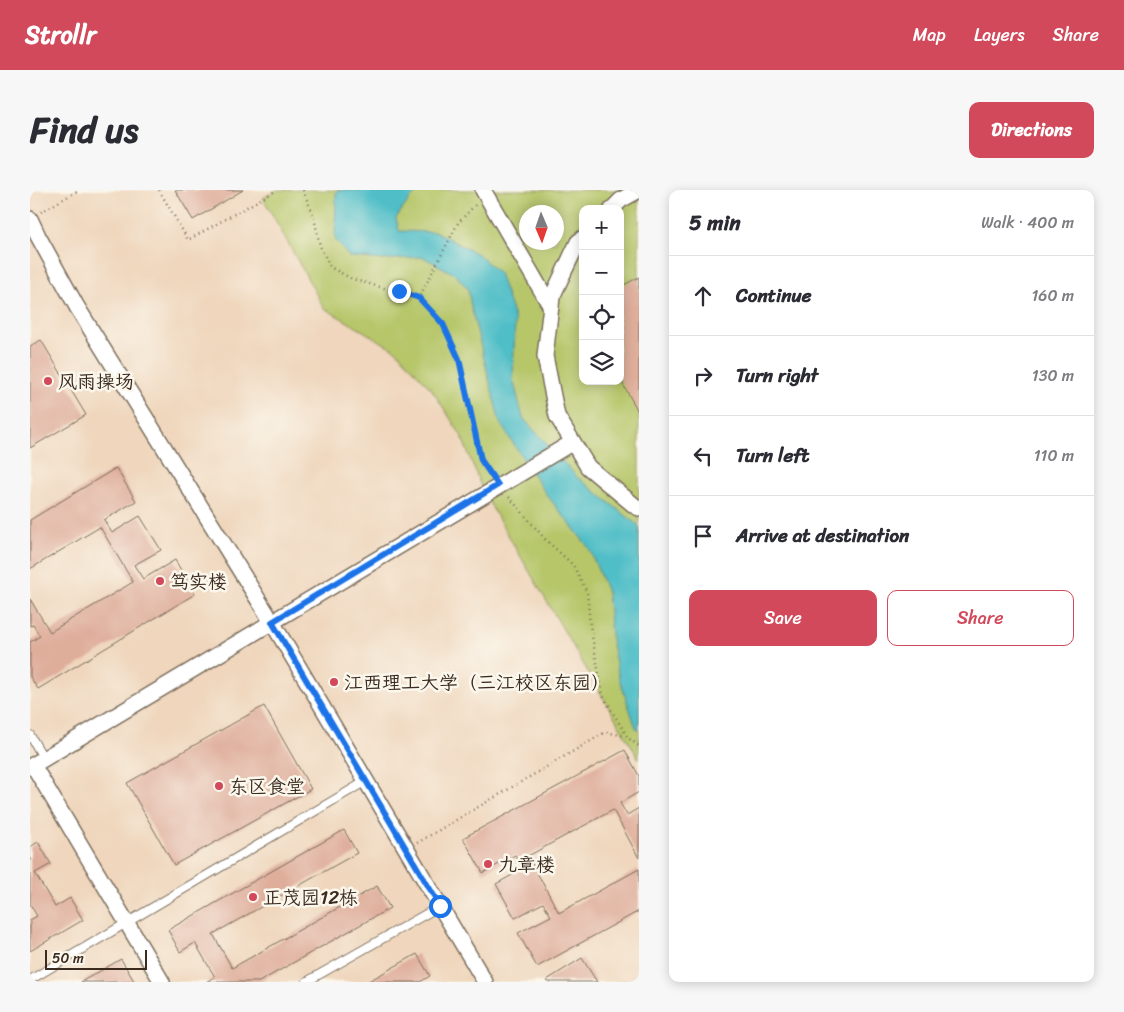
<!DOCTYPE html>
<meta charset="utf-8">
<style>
body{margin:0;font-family:Sriracha,"LXGW WenKai TC",sans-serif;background:#f7f7f7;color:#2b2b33}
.controls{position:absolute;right:15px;top:15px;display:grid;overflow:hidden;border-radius:10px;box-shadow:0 2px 12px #0003}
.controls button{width:45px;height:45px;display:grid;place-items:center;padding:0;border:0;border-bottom:1px solid #e1e1e2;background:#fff;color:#2b2b33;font:25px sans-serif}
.compass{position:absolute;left:489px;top:15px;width:45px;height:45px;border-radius:50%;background:#fff;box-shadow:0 2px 12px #0003;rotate:178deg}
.scale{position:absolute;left:15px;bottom:12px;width:102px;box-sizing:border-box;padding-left:5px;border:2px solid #3b2a1e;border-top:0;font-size:14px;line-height:18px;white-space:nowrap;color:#3b2a1e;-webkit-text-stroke:4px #fbf7ec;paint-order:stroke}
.stop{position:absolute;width:15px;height:15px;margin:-11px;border:4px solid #1a73e8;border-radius:50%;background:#fff}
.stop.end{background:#1a73e8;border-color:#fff;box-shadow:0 1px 5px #0008}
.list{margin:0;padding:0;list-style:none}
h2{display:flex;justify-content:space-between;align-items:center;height:65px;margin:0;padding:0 20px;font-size:21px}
h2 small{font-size:16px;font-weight:400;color:#7c7c81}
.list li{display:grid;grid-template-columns:32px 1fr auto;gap:15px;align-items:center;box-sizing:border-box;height:80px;padding:0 20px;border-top:1px solid #e1e1e2}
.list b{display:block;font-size:19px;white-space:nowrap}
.list em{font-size:16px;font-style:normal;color:#7c7c81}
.actions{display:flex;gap:10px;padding:15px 20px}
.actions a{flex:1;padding:11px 0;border:1px solid #d1495b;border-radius:10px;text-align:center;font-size:18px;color:#d1495b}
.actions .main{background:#d1495b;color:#fff}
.icon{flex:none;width:28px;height:28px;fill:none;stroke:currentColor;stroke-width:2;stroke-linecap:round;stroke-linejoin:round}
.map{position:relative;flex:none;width:609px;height:792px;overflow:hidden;border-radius:10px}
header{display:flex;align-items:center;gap:30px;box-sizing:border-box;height:70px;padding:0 25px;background:#d1495b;color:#fff}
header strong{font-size:24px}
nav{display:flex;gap:28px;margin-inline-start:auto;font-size:18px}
.intro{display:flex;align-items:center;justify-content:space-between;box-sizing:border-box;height:120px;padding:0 30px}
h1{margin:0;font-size:35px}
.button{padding:12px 22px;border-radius:10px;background:#d1495b;color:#fff;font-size:18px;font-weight:700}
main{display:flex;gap:30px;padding:0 30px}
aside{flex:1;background:#fff;border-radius:10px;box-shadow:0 2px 12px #0003}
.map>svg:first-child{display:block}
</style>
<header>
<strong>Strollr</strong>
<nav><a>Map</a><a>Layers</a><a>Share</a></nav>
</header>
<div class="intro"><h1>Find us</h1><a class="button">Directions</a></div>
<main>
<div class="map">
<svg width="609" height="792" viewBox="0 0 609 792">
<rect width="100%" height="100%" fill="#fbf7ec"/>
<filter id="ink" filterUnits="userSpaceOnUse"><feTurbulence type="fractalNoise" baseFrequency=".02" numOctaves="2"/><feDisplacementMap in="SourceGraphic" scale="10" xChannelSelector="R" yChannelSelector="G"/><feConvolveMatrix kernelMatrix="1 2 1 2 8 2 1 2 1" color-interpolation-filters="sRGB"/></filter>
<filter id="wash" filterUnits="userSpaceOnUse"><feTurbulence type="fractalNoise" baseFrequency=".0096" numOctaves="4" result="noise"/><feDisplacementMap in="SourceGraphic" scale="20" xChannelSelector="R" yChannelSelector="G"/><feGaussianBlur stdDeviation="1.12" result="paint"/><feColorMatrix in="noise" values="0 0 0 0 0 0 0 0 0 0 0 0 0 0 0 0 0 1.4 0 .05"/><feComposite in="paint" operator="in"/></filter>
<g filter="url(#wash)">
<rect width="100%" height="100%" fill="#f1e9cf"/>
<path fill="#efd6bc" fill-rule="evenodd" d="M 0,0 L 609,0 L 609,792 L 0,792 ZM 553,19 L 590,19 L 590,191 L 553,191 ZM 497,22 L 526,22 L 526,52 L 497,52 Z"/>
<path fill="#b6c669" stroke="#787844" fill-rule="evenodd" d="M 247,0 L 609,0 L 609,569 L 454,304 L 431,245 L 402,200 L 367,161 L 294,118 L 233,8 ZM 553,19 L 590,19 L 590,191 L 553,191 ZM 497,22 L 526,22 L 526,52 L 497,52 Z"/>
<path fill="#50bec7" stroke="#467472" d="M 308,0 L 389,0 L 379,10 L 366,28 L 369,41 L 406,42 L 449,65 L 469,83 L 485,130 L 483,189 L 493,228 L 547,287 L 609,336 L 609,540 L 606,538 L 589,488 L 582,454 L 577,402 L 559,358 L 516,304 L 470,233 L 441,117 L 438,99 L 426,85 L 393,67 L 353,70 L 319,67 L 305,49 L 306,3 Z"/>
<g id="blocks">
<g fill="#dfae9b">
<path d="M 145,0 L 213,0 L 163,30 Z"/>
<path d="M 609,87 L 609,223 L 590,189 L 590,97 Z"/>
<path d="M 11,150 L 56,225 L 0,258 L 0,156 Z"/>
<path d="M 86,278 L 106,311 L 74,330 L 82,343 L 110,326 L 131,360 L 104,375 L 113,389 L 145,370 L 165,404 L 8,499 L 0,487 L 0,452 L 10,446 L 3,435 L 0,436 L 0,409 L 20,442 L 103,392 L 70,337 L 0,379 L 0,330 Z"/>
<path d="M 234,516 L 281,599 L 144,675 L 97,593 Z"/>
<path d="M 595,560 L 609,586 L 609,602 L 590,613 L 597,625 L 609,618 L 609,668 L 583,620 L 498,666 L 529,723 L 609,679 L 609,721 L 507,777 L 488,743 L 521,726 L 513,713 L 485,728 L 466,694 L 493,679 L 485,665 L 453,683 L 433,648 Z"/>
<path d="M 314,640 L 327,663 L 183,744 L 202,778 L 347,696 L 360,718 L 229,792 L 176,792 L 185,787 L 165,753 L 150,762 L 138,740 Z"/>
<path d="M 8,652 L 21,674 L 5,683 L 25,717 L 40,708 L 53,730 L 0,761 L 0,730 L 7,726 L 0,714 L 0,657 Z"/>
<path d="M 387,764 L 400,786 L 390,792 L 337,792 Z"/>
<path d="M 552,768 L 567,792 L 518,792 L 517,790 Z"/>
<path d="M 91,769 L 104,791 L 102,792 L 51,792 Z"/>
</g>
</g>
</g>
<g filter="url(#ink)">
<use href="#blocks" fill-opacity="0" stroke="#7b6d5c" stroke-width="1"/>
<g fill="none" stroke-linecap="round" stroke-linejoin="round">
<g stroke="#7b6d5c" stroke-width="10">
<g id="service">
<path d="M 0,545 L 14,569"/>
<path d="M 0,790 L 336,591"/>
<path d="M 276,792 L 410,716"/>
</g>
</g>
<g stroke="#7b6d5c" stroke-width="18">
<g id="minor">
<path d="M 453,0 L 521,117"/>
<path d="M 582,19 L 591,10 L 609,0"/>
<path d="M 0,29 L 8,46 L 47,117 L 242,432 L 455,792"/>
<path d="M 553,48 L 548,52 L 522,107 L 515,166 L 527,226 L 558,277 L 605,316 L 609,318"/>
<path d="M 3,575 L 132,792"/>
<path d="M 0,577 L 543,252"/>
</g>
</g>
<g stroke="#7b6d5c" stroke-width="2.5" stroke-dasharray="1 4" stroke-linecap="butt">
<path d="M 129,0 L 158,50 L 247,0"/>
<path d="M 273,0 L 284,27 L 290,56 L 300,77 L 322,89 L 389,108"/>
<path d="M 445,15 L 428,33 L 389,108 L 413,134 L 429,169 L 451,270 L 461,285"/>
<path d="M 11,22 L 49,0"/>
<path d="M 479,307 L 515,349 L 543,375 L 557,402 L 560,435 L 573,506 L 598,548 L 609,556"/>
<path d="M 387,653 L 576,542 L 595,546"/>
</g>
<use href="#service" stroke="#fff" stroke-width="8"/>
<use href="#minor" stroke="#fff" stroke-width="15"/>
</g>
</g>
<g fill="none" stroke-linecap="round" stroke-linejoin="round" filter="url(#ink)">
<path stroke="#1a73e8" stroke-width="6" d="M 369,101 L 389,108 L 413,134 L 429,169 L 451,270 L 468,295 L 242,432 L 410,716"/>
</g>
<g fill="#d1495b" stroke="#fbf7ec" stroke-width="2">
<circle cx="18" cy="191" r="5"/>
<circle cx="130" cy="391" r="5"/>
<circle cx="304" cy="492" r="5"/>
<circle cx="189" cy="596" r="5"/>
<circle cx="458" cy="674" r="5"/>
<circle cx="223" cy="707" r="5"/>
</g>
<g text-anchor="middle" stroke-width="5" stroke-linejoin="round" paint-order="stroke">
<g font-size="19" fill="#3b2a1e" stroke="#fbf7ec" text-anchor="start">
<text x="28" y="198">风雨操场</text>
<text x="140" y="398">笃实楼</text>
<text x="314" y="499">江西理工大学（三江校区东园）</text>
<text x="199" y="603">东区食堂</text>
<text x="468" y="681">九章楼</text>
<text x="233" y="714">正茂园12栋</text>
</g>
</g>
</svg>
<div class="controls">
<button>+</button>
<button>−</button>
<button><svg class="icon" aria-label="locate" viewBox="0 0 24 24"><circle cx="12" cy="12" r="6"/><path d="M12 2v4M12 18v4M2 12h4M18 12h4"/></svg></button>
<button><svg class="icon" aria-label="layers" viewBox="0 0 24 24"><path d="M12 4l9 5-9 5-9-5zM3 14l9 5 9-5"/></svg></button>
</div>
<svg class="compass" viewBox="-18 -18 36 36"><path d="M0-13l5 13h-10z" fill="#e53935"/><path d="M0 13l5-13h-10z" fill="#7c7c81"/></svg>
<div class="scale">50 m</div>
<div class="stop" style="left:410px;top:716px"></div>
<div class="stop end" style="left:369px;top:101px"></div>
</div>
<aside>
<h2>5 min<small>Walk · 400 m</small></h2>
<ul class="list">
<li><svg class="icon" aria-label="ahead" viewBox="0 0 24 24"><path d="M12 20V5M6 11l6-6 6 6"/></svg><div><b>Continue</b></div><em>160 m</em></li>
<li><svg class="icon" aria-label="right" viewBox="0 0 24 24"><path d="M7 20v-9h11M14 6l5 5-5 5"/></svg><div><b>Turn right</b></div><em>130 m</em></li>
<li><svg class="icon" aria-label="left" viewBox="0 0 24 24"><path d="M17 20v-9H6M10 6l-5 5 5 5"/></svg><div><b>Turn left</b></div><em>110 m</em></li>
<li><svg class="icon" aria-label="arrive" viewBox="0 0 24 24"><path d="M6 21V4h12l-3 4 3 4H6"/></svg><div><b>Arrive at destination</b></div></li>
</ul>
<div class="actions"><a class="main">Save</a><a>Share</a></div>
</aside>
</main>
